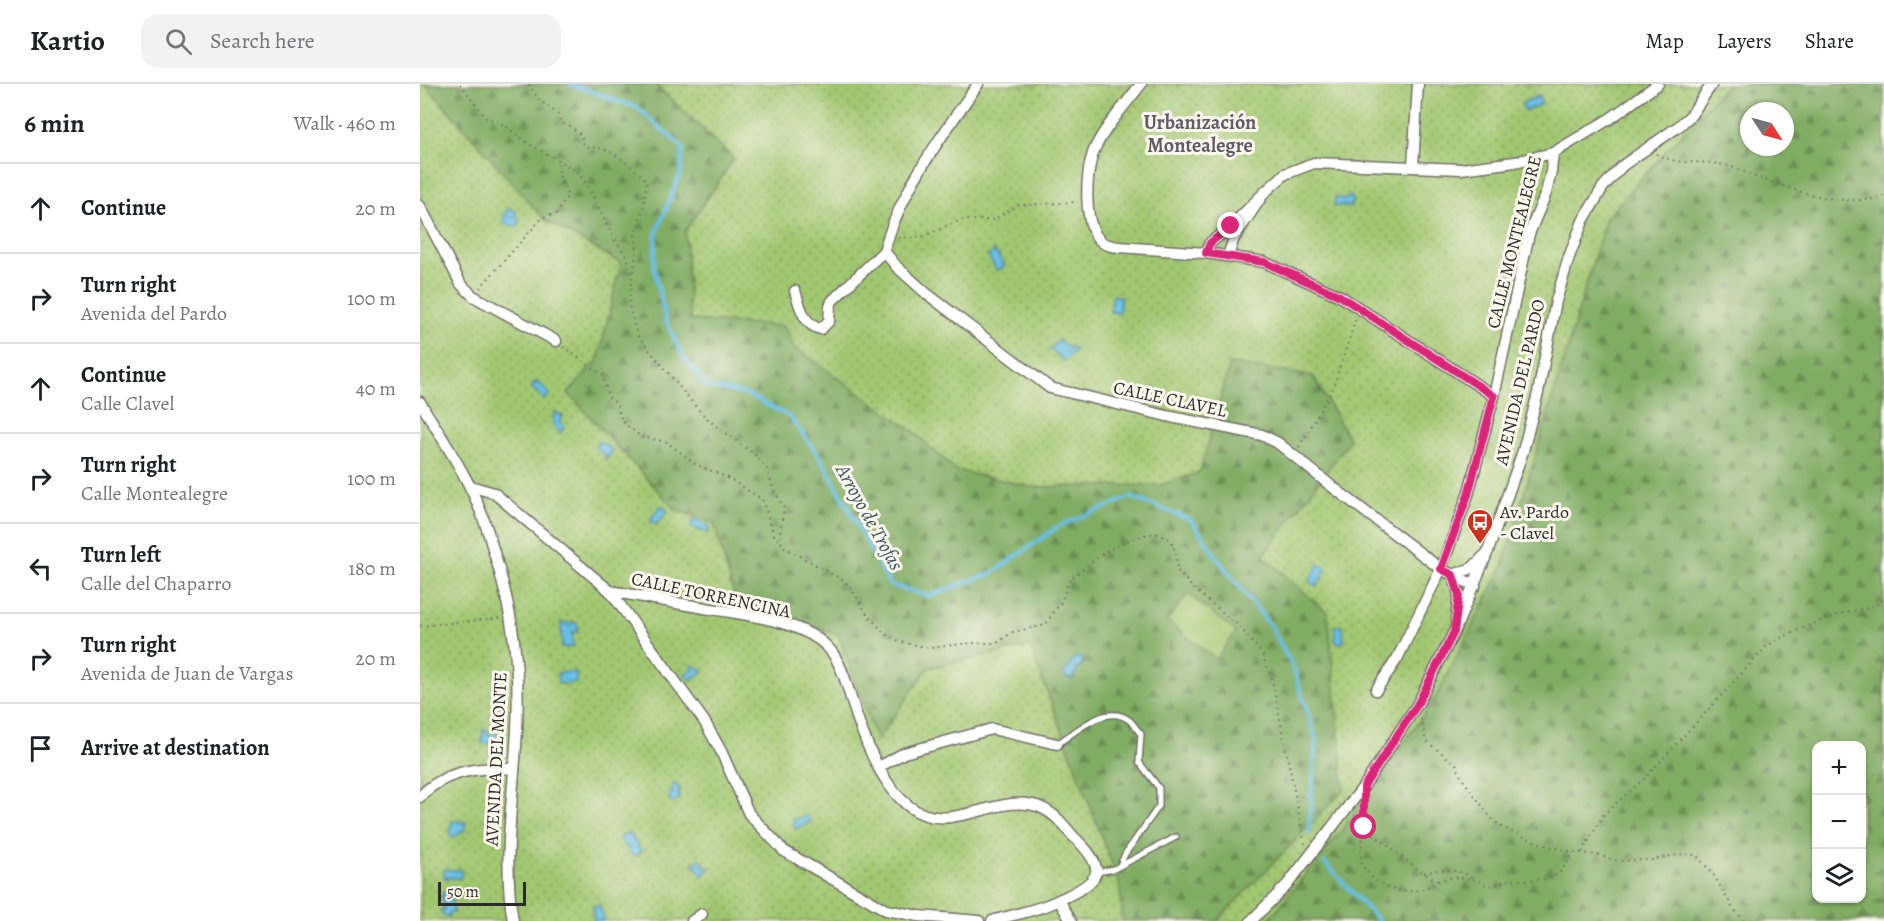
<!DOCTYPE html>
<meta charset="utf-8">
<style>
body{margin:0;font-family:Alegreya,serif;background:#f2f2f2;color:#202124}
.controls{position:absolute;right:18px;bottom:18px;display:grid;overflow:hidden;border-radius:12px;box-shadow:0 2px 4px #0004}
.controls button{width:54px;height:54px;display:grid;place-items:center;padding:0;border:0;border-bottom:2px solid #e0e0e0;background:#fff;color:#202124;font:30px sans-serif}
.compass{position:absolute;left:1320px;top:18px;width:54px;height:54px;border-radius:50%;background:#fff;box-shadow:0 2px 4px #0004;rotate:126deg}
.scale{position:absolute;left:18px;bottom:15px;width:88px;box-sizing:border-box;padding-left:6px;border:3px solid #2b2b2b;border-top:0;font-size:16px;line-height:21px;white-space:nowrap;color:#2b2b2b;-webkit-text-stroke:4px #fbf7ec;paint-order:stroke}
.stop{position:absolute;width:18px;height:18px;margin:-14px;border:4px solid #db2777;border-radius:50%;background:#fff}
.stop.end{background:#db2777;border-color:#fff;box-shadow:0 2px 6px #0008}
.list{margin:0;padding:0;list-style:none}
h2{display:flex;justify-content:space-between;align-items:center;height:78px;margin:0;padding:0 24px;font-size:26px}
h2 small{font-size:20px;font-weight:400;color:#757577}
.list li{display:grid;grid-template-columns:39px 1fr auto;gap:18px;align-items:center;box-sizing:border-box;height:90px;padding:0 24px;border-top:2px solid #e0e0e0}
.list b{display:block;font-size:22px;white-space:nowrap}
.list p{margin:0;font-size:20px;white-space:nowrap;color:#757577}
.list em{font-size:20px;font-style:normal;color:#757577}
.icon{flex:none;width:33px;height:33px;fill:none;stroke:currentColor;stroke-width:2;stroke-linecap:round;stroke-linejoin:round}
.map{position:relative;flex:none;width:1464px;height:837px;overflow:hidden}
header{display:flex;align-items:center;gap:36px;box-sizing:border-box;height:84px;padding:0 30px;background:#fff;border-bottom:2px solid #e0e0e0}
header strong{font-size:28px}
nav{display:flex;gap:33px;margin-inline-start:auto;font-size:21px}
.search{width:420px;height:54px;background:#f2f2f2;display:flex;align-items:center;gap:15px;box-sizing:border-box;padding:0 21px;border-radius:18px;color:#757577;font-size:22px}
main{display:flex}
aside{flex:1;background:#fff}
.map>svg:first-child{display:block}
</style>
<header>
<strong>Kartio</strong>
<div class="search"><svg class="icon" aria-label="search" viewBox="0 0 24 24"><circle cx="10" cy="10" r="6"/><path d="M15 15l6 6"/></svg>Search here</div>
<nav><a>Map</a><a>Layers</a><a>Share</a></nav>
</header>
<main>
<aside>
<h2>6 min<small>Walk · 460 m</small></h2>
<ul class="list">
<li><svg class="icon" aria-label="ahead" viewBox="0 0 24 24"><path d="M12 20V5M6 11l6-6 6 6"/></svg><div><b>Continue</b></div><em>20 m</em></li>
<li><svg class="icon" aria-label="right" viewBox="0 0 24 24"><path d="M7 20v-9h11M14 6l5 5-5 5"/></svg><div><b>Turn right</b><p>Avenida del Pardo</p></div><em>100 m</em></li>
<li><svg class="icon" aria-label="ahead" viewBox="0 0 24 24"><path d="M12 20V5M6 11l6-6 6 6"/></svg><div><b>Continue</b><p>Calle Clavel</p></div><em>40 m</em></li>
<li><svg class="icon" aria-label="right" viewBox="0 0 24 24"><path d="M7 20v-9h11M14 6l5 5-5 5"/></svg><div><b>Turn right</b><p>Calle Montealegre</p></div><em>100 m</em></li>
<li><svg class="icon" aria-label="left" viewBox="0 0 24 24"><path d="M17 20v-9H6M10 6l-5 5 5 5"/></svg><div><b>Turn left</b><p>Calle del Chaparro</p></div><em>180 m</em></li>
<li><svg class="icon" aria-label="right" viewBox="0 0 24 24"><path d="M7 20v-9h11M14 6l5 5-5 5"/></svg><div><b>Turn right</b><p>Avenida de Juan de Vargas</p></div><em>20 m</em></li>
<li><svg class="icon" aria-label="arrive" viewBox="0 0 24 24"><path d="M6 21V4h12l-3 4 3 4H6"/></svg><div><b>Arrive at destination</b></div></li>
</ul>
</aside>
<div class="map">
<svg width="1464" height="837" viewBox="0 0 1464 837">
<defs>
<pattern id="grass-dots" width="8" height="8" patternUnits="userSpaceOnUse" patternTransform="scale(1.5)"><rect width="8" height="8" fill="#a2c771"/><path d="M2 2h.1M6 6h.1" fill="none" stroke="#84a25d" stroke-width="1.8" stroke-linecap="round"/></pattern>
<pattern id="forest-firs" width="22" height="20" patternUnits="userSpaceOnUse" patternTransform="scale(1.5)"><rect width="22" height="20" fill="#81ac63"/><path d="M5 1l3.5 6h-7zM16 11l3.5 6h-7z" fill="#6a8c52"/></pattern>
<pattern id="water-ripples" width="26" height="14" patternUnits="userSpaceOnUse" patternTransform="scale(1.5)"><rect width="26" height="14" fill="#68bfe5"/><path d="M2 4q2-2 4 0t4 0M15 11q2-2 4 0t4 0" fill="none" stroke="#569bba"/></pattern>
</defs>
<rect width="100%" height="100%" fill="#fbf7ec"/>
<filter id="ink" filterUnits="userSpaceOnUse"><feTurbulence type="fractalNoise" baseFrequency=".0167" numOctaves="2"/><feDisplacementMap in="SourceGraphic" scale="12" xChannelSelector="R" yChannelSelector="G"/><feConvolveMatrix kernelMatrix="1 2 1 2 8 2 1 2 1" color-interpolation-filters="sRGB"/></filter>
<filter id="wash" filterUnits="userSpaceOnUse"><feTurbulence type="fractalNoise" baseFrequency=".008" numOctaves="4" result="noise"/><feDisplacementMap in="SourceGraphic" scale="24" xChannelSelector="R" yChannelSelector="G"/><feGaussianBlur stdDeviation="1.35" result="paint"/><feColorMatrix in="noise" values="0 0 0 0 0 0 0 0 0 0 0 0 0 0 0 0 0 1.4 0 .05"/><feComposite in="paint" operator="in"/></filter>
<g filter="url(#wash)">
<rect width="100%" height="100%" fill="#f5ecd6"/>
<path fill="url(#grass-dots)" stroke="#66794e" stroke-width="1.5" fill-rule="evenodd" d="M 0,0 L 1464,0 L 1464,837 L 0,837 ZM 1329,27 L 1365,27 L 1365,63 L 1329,63 ZM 1396,662 L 1442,662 L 1442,814 L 1396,814 Z"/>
<g fill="url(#forest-firs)" stroke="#566c47" stroke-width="1.5" fill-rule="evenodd">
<path d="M 5,0 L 235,0 L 314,75 L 265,147 L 270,236 L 364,242 L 374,263 L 492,346 L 535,386 L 612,403 L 740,401 L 780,388 L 810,280 L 893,292 L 930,356 L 843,472 L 908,529 L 924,706 L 797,837 L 703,837 L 699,799 L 610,562 L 508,584 L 457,657 L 418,551 L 316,518 L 294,439 L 256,426 L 148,309 L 178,276 L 201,179 L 125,136 Z"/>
<path d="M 1307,0 L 1464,0 L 1464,837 L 847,837 L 923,745 L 1016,613 L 1082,484 L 1186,134 ZM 1329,27 L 1365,27 L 1365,63 L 1329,63 ZM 1396,662 L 1442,662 L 1442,814 L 1396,814 Z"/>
</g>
<path fill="#a2c771" stroke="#66794e" stroke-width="1.5" d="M 768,510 L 816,548 L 796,575 L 747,537 Z"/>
<g fill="url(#water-ripples)" stroke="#4a7588" stroke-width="1.5">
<path d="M 1119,12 L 1122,20 L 1105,27 L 1102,19 Z"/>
<path d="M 930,112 L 932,114 L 931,123 L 914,122 L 915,114 L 927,115 Z"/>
<path d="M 91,124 L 96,128 L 96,134 L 100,136 L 99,141 L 92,142 L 83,138 L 86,127 Z"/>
<path d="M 575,167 L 585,182 L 577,187 L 568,172 Z"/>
<path d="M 693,211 L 701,213 L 699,229 L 690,228 Z"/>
<path d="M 639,256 L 648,264 L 650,262 L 655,266 L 644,277 L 630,265 Z"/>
<path d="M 114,298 L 116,300 L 118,298 L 130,310 L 125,316 L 112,304 Z"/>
<path d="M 135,328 L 143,332 L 140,338 L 144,344 L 140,349 C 132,341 131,339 135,328 Z"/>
<path d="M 180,357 L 193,367 L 186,376 L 186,372 L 175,363 Z"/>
<path d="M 242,421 L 248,427 L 237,440 L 232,439 L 231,434 Z"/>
<path d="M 273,435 L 289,441 L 289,448 L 287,449 L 271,443 Z"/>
<path d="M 899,480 L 907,484 L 897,502 L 889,498 Z"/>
<path d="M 141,539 L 157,539 L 158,548 L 152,548 L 153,563 L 142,564 Z"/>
<path d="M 914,542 L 923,542 L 924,558 L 916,559 Z"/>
<path d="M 655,573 L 661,574 L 663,578 L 651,596 L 643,591 Z"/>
<path d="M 272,581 L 282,585 L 283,588 L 270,596 L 265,591 L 267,588 L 273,587 Z"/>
<path d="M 156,588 L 156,599 L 138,600 L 138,589 Z"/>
<path d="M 63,645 L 67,646 L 67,650 L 78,650 L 78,660 L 62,659 Z"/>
<path d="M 254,700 L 259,702 L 259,715 L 253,719 L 249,715 Z"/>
<path d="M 388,732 L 391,738 L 375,745 L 373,735 Z"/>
<path d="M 32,737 L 46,738 L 45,746 L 33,754 L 30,750 Z"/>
<path d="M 209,749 L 221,766 L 218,771 L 213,772 L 200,755 L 204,750 Z"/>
<path d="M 280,775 L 286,783 L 290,784 L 283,792 L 273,780 Z"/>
<rect x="24" y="786" width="17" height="8"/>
<path d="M 30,807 L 34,829 L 29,829 L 29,833 L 24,832 L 20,827 L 24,826 L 22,809 Z"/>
<path d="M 179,820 L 185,837 L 174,837 L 173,823 Z"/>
</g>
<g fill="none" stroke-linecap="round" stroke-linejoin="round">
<g stroke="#68bfe5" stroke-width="4">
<path d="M 150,0 L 218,24 L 263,64 L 261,88 L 236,150 L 234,184 L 246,237 L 262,271 L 287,303 L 326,310 L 370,333 L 402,376 L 470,501 L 509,512 L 573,489 L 639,442 L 711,413 L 771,436 L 806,486 L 850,541 L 873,583 L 896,655 L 889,749"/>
<path d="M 904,778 L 959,837"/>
</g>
</g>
</g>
<g filter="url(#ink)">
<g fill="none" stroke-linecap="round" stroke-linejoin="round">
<g stroke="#726f67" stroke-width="8">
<g id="lane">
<path d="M 637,660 C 656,648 686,619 709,636 C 713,639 717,646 721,650 L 719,678 L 739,704 L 739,722 L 705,770 L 700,781"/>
<path d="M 677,788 L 694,785 L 756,753"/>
</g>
</g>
<g stroke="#726f67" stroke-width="13">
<g id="street">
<path d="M 558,0 C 522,52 481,105 464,167 L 477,183 L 506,209 L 630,304 L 751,333 L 842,351 L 858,359 L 910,401 L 1021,485 L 1055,502"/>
<path d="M 721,0 C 707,19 681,47 673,69 C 666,89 662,143 682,158 C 687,162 693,162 699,163 L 786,169 L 844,178 L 920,212 L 1074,312"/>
<path d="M 993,82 L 998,0"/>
<path d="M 844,109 L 865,90 L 894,79 L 1041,85 L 1095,78 L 1133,69"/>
<path d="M 0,122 L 41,200 L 53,212 L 136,257"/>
<path d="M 786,169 L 790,159 L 811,142 L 844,109 L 814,154 L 808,172"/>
<path d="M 375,207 C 380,222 384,242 401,245 L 409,237 L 410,223 L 412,217 L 464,167"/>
<path d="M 0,318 C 17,346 35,373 49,401 C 59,421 67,443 73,465 C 93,528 100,580 97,645 C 94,709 82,774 93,837"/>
<path d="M 50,402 L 74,409 L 190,507 L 284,637 L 301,667 L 329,730 L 364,767 L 466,826 L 499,832 L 559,837"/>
<path d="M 190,507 C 220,512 249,518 279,523 C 318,530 385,535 411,567 C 424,584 429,610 436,630 C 446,660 464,704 490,723 C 532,754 579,705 622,724 C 635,730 643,740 652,751 C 661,760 673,771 676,784 C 679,798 652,810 641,815 C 621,826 594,830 572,837"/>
<path d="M 1036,536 L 1039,511 L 1033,491 L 1052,484 L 1064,472"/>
<path d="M 956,606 L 977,575 L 1021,485 L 1048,411 L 1074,312 L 1109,150 L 1126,109 L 1131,88 L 1133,69 L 1191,34 L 1238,0"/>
<path d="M 459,683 L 484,669 L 572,645 L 637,660"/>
<path d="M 0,713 C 23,687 61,682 94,685"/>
<path d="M 639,816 L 651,837"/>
<path d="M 272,837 L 282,830"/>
<path d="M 831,837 L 867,801 L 944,702 L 997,621 L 1034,548 L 1068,467 L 1103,367 L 1118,309 L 1136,217 L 1149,173 L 1163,137 L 1183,103 L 1202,82 L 1259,42 L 1271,31 L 1292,0"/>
</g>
</g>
<g stroke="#726f67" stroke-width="2" stroke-dasharray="1.5 4.5" stroke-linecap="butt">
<path d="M 40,0 L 67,35 L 77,36 L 109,60 L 157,87 L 169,104 L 194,155 L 207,172 L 212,193 L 209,221 L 217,251 L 277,324 L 291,338 L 335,371 L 347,385 L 353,404 L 364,424 L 360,448 L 362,462 L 421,495 L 429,501 L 447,530 L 465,550 L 481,558 L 509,564 L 550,559 L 577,559 L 593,548 L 625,541 L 641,518 L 650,495 L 686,467 L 711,455 L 728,450 L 738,450 L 751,456 L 756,469 L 757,486 L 774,505 L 818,541 L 842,570 L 852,595 L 885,761"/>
<path d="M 109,0 L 118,15 L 139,31 L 142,39 L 150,42 L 162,52 L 162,58 L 167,63 C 190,61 212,82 227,97 L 223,125 L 215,151 L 217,166 L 213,191"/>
<path d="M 1236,70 C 1261,83 1279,75 1304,81 C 1314,83 1324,88 1334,92 C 1374,106 1421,125 1464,112"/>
<path d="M 479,154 L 504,152 L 541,136 L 572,136 L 599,121 L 658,118"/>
<path d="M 60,204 L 123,133 L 136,130 L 148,112 L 139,91 L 138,77"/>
<path d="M 143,263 L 183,291 L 188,313 L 196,319 L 202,337 L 221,353 L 247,358 L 275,380 L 306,393 L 342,415 L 354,451 L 361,460"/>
<path d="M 879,363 L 912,306 L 936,235"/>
<path d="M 0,542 L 81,534"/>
<path d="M 1001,635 L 1006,657 L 1036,680 L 1041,693 L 1071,734 L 1080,742 L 1092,748 L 1122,760 L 1153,768 L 1178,771 L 1198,777 L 1231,776 L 1263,770 L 1276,771 L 1293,790 L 1312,823 L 1324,837"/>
<path d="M 944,719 L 945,738 L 940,777 C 951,800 978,813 1002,805 C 1011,802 1019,796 1028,794 C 1035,793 1048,794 1056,796 C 1060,797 1064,801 1068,801 C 1076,802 1084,796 1091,796 C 1122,794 1137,803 1152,769"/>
<path d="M 944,743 L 996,784 L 1018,797"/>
<path d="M 1162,768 L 1184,730 L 1224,695 L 1347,562 C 1367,550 1398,537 1420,530 C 1439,524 1447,528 1464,515"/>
<path d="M 1004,789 C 1023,784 1035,784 1053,794"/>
</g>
<use href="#lane" stroke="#fff" stroke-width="5"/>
<use href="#street" stroke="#fff" stroke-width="10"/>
</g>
</g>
<g fill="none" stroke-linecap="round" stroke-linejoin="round" filter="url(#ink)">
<path stroke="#db2777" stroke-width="8" d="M 811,142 L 790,159 L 786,169 L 844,178 L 920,212 L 1074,312 L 1048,411 L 1021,485 L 1033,491 L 1039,511 L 1034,548 L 997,621 L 944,702 L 944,743"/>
</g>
<defs>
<g id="bus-pin" transform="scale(1.35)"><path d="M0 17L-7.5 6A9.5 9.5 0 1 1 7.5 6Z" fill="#c8321e" stroke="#fbf7ec"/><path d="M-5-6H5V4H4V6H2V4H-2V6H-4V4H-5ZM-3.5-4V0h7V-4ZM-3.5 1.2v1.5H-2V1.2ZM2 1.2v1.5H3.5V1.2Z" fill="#fff"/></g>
</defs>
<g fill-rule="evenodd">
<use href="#bus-pin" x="1060" y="438"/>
</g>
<g text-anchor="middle" stroke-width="6" stroke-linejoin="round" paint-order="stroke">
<g font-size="18" fill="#2b2b2b" stroke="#fbf7ec">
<text transform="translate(1094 158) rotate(-76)" y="6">CALLE MONTEALEGRE</text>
<text transform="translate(1100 298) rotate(-77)" y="6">AVENIDA DEL PARDO</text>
<text transform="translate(750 315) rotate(12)" y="6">CALLE CLAVEL</text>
<text transform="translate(291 511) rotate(12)" y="6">CALLE TORRENCINA</text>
<text transform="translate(76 675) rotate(-87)" y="6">AVENIDA DEL MONTE</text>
</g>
<g font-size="18" fill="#2b2b2b" stroke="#fbf7ec" text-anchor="start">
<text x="1080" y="434">Av. Pardo<tspan x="1080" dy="21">- Clavel</tspan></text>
</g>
<g font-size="20" font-weight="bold" fill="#615a68" stroke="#fbf7ec">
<text x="780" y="45">Urbanización<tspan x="780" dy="23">Montealegre</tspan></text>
</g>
<g font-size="20" font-style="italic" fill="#3d5763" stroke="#fbf7ec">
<text transform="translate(450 433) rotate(61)" y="7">Arroyo de Trofas</text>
</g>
</g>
</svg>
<div class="controls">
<button>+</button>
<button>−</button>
<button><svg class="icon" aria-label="layers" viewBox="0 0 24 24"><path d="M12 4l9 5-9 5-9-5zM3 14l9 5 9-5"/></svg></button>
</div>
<svg class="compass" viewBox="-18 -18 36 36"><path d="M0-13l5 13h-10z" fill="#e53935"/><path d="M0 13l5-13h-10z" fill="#757577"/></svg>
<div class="scale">50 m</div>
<div class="stop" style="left:944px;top:743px"></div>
<div class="stop end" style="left:811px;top:142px"></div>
</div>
</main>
